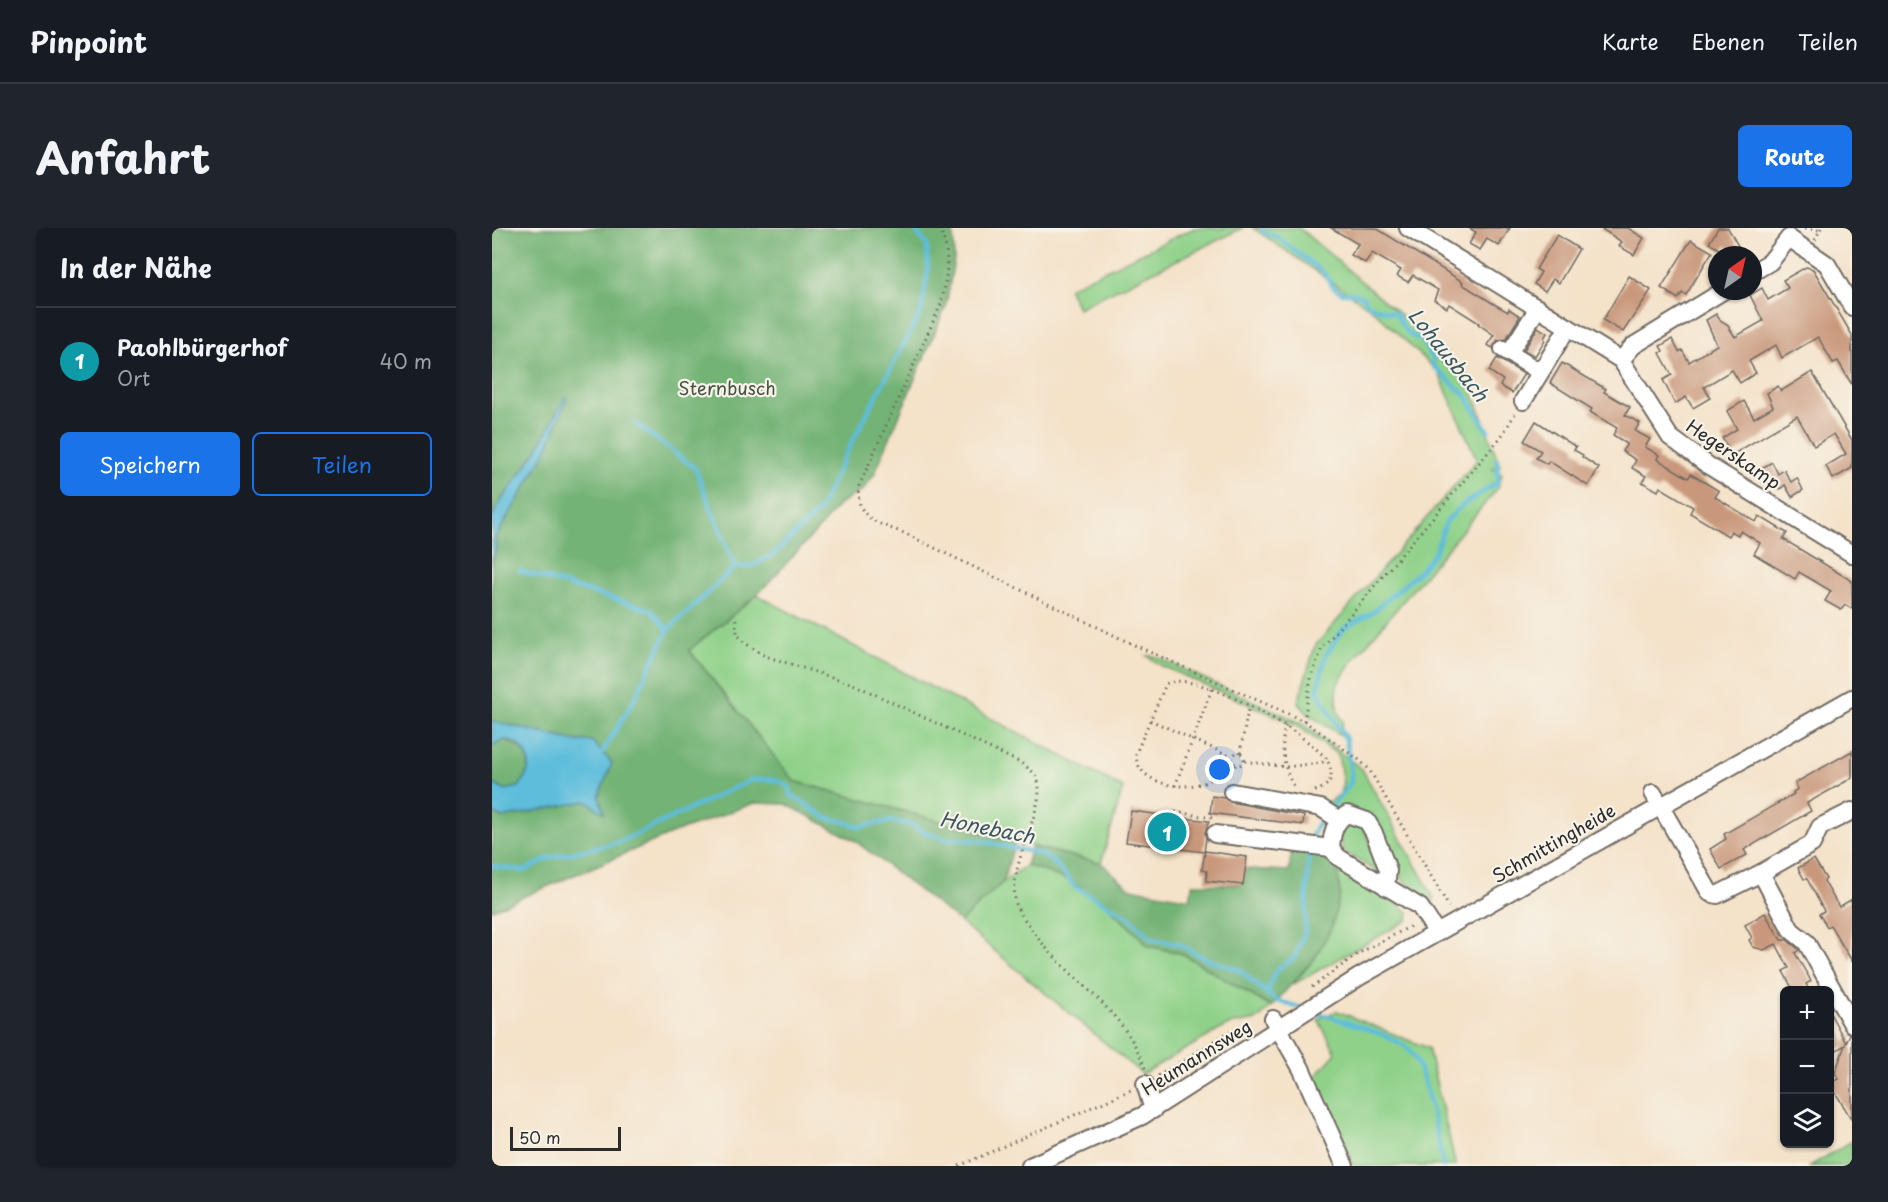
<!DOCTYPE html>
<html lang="de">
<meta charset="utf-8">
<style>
body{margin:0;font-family:"Playpen Sans",sans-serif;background:#20242c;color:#f1f3f6}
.controls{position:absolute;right:18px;bottom:18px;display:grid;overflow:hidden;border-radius:9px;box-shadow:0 2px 4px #0004}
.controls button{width:54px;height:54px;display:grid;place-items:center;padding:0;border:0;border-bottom:2px solid #363941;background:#171b24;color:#f1f3f6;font:30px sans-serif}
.compass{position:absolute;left:1216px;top:18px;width:54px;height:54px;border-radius:50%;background:#171b24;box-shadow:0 2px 4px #0004;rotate:34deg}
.scale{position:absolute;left:18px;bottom:15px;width:111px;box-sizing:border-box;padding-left:6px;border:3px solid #2b2b2b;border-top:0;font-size:16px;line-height:21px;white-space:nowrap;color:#2b2b2b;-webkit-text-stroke:4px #f7f3e8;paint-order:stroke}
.you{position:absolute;left:728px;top:542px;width:21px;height:21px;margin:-15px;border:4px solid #fff;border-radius:50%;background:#1a73e8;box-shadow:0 0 0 9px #1a73e833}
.badge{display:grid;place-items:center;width:39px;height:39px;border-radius:50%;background:#1a73e8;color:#fff;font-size:20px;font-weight:700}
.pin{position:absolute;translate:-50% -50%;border:3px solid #fff;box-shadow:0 2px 6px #0006}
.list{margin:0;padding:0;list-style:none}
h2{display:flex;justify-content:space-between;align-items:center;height:78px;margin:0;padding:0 24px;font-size:26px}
h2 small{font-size:20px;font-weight:400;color:#9ea1a6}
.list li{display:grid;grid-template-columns:39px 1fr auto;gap:18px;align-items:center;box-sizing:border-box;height:108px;padding:0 24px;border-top:2px solid #363941}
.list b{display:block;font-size:22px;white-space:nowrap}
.list p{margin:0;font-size:20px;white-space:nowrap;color:#9ea1a6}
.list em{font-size:20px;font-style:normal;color:#9ea1a6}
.actions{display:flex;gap:12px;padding:18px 24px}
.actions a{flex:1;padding:14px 0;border:2px solid #1a73e8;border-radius:9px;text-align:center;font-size:21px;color:#1a73e8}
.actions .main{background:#1a73e8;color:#fff}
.icon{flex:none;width:33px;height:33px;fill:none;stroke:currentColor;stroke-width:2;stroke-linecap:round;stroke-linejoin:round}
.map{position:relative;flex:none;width:1360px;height:938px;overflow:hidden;border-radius:9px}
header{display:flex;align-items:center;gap:36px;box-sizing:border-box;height:84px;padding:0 30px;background:#171b24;border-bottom:2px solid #363941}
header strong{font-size:28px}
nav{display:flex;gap:33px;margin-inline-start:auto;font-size:21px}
.intro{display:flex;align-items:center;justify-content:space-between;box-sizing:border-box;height:144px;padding:0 36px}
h1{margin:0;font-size:42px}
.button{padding:15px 27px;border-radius:9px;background:#1a73e8;color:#fff;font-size:21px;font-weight:700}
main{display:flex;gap:36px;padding:0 36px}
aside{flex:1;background:#171b24;border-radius:9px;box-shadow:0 2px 4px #0004}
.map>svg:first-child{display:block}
</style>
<header>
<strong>Pinpoint</strong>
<nav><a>Karte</a><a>Ebenen</a><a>Teilen</a></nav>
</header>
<div class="intro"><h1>Anfahrt</h1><a class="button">Route</a></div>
<main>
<aside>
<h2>In der Nähe<small></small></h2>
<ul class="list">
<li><span class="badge" style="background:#0f9aa8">1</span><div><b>Paohlbürgerhof</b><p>Ort</p></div><em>40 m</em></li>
</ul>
<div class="actions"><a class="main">Speichern</a><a>Teilen</a></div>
</aside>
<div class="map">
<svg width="1360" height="938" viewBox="0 0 1360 938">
<rect width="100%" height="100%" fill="#f7f3e8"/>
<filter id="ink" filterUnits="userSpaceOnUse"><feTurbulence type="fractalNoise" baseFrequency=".0167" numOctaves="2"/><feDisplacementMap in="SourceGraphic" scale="12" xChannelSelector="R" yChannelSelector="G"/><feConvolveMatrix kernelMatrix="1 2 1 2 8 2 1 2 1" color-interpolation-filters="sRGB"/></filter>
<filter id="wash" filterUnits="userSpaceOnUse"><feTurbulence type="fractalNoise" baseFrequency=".008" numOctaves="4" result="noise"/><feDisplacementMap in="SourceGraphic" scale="24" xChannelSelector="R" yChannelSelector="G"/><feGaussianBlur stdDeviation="1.35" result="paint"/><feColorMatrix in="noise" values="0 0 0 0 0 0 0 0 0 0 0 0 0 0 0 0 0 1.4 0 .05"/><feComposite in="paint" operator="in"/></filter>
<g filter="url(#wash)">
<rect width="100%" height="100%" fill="#f4e2c9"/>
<g fill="#8fd189" stroke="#5d7e5a" stroke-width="1.5">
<path d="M 702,0 L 751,0 L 586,80 L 576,60 Z"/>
<path d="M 761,0 L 807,0 L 973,142 L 1008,238 L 1000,240 L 1010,246 L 1006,260 L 859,435 L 845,457 L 845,482 L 851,493 L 849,507 L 817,487 L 806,474 L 823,418 L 985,232 L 946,144 L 882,83 Z"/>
<path d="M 265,367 L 631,560 L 609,635 L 523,614 L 302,553 L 197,422 Z"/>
<path d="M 655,428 L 663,428 L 809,495 L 870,541 L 942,670 L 940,677 L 910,651 L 886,595 L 871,586 L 846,584 L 834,576 L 848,566 L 851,554 L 846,527 L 804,497 L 670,438 Z"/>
<path d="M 855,592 L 870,596 L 888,639 L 887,645 L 851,623 C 847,611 847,603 855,592 Z"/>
<path d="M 534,637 L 574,651 L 614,676 L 657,718 L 691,726 L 779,779 L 765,792 L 736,797 L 650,846 L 468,694 L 511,654 Z"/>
<path d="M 849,641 L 917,684 L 916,692 L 800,757 L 823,730 L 848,667 L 846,647 Z"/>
<path d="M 845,783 L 936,820 L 964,938 L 862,938 L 822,850 L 844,825 L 826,791 Z"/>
<path d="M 1360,913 L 1360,938 L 1318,938 Z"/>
</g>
<g fill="#73b375" stroke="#4f6f50" stroke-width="1.5">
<path d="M 0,0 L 461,0 L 462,31 L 454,78 L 382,247 L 371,262 L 346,277 L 330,297 L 265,367 L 197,422 L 302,553 L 523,614 L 511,654 L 468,694 L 362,612 L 294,576 L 262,575 L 179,606 L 0,682 L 0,584 L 10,590 L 94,573 L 111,584 L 107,568 L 120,535 L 100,513 L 84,513 L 0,493 L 0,335 L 4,321 L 3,310 L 52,228 L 73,169 L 45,222 L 7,276 L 0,290 Z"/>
<path d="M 13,512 C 39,522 43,537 27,559 L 12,562 L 0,555 L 0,519 L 6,514 Z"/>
<path d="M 540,619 L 609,635 L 638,660 L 698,671 L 701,656 L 751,657 L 753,641 L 797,643 L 800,620 L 839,625 L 846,647 L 848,667 L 839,701 L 823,730 L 779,779 L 691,726 L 657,718 L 614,676 L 574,651 L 534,637 Z"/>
</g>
<g fill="#5dbddb" stroke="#447483" stroke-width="1.5">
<path d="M 73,169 L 75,171 L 52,228 L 3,310 L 4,321 L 0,334 L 0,290 L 7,276 L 45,222 Z"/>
<path d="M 0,493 L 84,513 L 100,513 L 120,535 L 107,568 L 112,585 L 94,573 L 10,590 L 0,584 L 0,555 L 12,562 L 27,559 C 31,553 37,545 37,537 C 37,525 25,511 12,512 C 7,512 3,516 0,519 Z"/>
</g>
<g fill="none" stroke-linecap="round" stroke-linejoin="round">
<g stroke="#5dbddb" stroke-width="4.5">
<path d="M 770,0 L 771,4 L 785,9 L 832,45 L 841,59 L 850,65 L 861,65 L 871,69 L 878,78 L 904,86 C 911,99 914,108 929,111 L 941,131 L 941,138 L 974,168 L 996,203"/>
<path d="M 143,195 L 203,240 L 243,339"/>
<path d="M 28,343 L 159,382 L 176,402"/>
<path d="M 111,523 L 141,474 L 176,402 L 243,339 L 261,338 L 282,326 L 327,283 L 350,233 L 429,84 L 436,43 L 435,17 L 421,0"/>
<path d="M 838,581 L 859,554 L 859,544 L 854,511 L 825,463 L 834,427 L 851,401 L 881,384 L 928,343 L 943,324 L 954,294 L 969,278 L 1006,254 L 1005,231"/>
<path d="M 0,638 L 32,643 L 57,630 L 128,614 L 259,552 C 272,551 289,550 298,560 L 298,566 L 335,590 L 354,594 L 366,599 L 399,593 L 420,597 L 434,605 L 454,611 L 489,613 L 549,626 L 563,635 L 583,659 L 636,688 L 660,711 L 687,716 L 714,731 L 747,742 L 783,772 L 809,780"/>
<path d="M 775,764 L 785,741 L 802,730 L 813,704 L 816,639 L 819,610 L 825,597 L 833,588"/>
<path d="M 820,783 C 841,790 906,808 918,823 C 934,841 946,913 951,938"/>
</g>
</g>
<g id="blocks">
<g fill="#c9987b">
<path d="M 839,0 L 884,0 L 971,54 L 970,56 L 1002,76 L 1016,84 L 1017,81 L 1028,88 L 1014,111 L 1006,112 L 1001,120 L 995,117 L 1002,107 L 986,96 L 987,95 L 957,76 L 955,80 L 942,72 L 946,62 L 921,47 L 916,54 L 905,48 L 909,42 L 880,25 L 873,35 L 859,27 L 866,16 Z"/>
<path d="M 977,0 L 1018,0 L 1007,18 L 995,11 L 988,22 L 977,16 L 984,4 Z"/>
<path d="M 1108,0 L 1136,0 L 1152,10 L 1142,27 L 1127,18 L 1130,14 Z"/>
<path d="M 1226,0 L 1236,0 L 1251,27 L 1234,18 L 1230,23 L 1217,15 Z"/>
<path d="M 1065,7 L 1087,21 L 1067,55 L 1061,51 L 1053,63 L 1042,56 L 1049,44 L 1044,41 Z"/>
<path d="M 1199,12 L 1220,24 L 1194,67 L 1190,65 L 1186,71 L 1169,60 Z"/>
<path d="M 1314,39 L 1321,41 L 1360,107 L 1360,157 L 1346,133 L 1341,135 L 1326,109 L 1290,130 L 1284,117 L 1257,133 L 1264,145 L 1248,155 L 1240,142 L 1212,159 L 1218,170 L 1201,180 L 1194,169 L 1183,176 L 1171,152 L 1180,147 L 1168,125 L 1171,123 L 1168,118 L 1180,111 L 1187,124 L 1190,122 L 1197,134 L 1225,117 L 1214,92 L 1224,86 L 1228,92 L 1235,96 L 1243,109 L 1271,93 L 1258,67 L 1270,60 L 1276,72 L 1296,60 L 1291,52 Z"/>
<path d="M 1137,48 L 1159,62 L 1131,104 L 1111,92 Z"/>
<path d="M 1046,99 L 1055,105 L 1052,110 L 1053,112 L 1043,128 L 1032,122 Z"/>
<path d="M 1005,130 L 1032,146 L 1020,165 L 1008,158 L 1011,152 L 997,143 Z"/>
<path d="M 1070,135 L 1114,161 L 1112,164 L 1138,179 L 1133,187 L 1148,195 L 1143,203 L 1158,211 L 1153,219 L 1167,227 L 1165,231 L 1196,250 L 1199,246 L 1227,263 L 1223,269 L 1264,294 L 1267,288 L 1295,305 L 1291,311 L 1360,353 L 1360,381 L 1353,377 L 1349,382 L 1333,373 L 1339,363 L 1307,344 L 1303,351 L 1262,326 L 1268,315 L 1249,303 L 1246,307 L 1239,303 L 1236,308 L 1198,285 L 1201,279 L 1168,259 L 1166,263 L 1150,254 L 1154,248 L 1140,240 L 1144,232 L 1130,223 L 1135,216 L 1121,207 L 1125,200 L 1098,184 L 1100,181 L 1058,155 Z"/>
<path d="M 1320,144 L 1360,212 L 1360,240 L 1341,251 L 1334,238 L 1354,226 L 1342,206 L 1322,218 L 1305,188 L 1240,227 L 1230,210 L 1245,201 L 1235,183 L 1252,173 L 1262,190 L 1281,179 L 1275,165 L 1286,158 L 1289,163 Z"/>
<path d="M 1044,193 L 1084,219 L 1082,222 L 1091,227 L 1090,229 L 1107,240 L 1096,258 L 1057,233 L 1055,236 L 1044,230 L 1049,223 L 1032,213 Z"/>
<path d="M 1280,234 L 1286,246 L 1292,242 L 1299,254 L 1305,250 L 1311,262 L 1300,269 L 1293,257 L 1288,261 L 1281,249 L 1275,252 L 1268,241 Z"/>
<path d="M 1360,523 L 1360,550 L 1315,575 L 1319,583 L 1252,622 L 1255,627 L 1229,641 L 1218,621 L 1234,611 L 1232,606 L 1302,566 L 1301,564 L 1306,561 L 1303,555 Z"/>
<path d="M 720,568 L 732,570 L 738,574 L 812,588 L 811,597 L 718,585 Z"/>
<path d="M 639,583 L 717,593 L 713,604 L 714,611 L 712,624 L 634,614 Z"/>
<path d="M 713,623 L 755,629 L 751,657 L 714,653 L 715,643 L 710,642 Z"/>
<path d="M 1322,631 L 1334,651 L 1332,653 L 1347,679 L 1360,671 L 1360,733 L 1338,697 L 1335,699 L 1327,686 L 1332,683 L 1315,651 L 1312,651 L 1306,640 Z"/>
<path d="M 1273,685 L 1289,712 L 1295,712 L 1306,721 L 1307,722 L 1303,725 L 1319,753 L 1314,756 L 1317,762 L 1301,762 L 1291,743 L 1297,740 L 1284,716 L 1272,722 L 1261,719 L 1257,712 L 1260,710 L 1253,697 Z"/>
<path d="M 1338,785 L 1354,815 L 1358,806 L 1360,806 L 1360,892 L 1338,856 L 1347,851 L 1343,845 L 1353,817 L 1338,826 Z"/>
</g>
</g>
</g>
<g filter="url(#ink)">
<use href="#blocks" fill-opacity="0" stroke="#716b62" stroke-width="1.5"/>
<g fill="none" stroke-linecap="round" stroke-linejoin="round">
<g stroke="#716b62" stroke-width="20">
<g id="minor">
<path d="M 916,0 L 1129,132 L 1178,209 L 1217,238 L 1360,326"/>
<path d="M 1297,10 L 1335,36 L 1360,79"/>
<path d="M 1261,44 L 1278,34 L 1297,10"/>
<path d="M 1011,121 L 1048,144"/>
<path d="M 1019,122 L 1046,80"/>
<path d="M 1129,132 L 1141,118 L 1231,63"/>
<path d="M 1031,173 L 1076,99"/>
<path d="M 740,564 L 829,580 L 846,591"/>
<path d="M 1161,565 L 1218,665 L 1225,667 L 1269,645 L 1299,702 L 1314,714 L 1360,796"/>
<path d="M 723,606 L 839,620"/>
<path d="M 1269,645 L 1320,616 L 1328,599 L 1360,583"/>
<path d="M 894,659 L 896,642 L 882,605 L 875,593 L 855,586 C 842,594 840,606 839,620 L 846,629 L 928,679 L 945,705"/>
<path d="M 781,791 L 809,840 L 853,938"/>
<path d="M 653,856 L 661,882"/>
<path d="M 538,938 L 650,888 L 867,749 L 1360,470"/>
</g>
</g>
<g stroke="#716b62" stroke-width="3" stroke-dasharray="1.5 4.5" stroke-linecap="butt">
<path d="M 448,0 C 459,26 455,50 449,76 L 367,258 C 362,291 388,296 412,305 L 638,415 L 812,493 L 866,531 L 877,541 L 957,679"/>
<path d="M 1313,1 L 1328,2"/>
<path d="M 1323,12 L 1329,0"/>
<path d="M 244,391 L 245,406 L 253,415 L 273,428 L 361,456 L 529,535 C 533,538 540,542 543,547 C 561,573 511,638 525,679 C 528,687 536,695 540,702 C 576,753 633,779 654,843"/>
<path d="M 658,492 L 740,529"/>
<path d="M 812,493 L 819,450 L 830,420 L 1009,209 L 1023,186"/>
<path d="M 794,498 C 787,513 792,547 803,559"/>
<circle cx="746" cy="531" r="6"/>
<path d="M 748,525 L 757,477"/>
<path d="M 744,537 C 722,558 682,566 656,548 C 648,542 644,536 644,525 L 674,456 C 698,441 784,490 805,506 C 815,513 825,521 834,530 L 833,533 L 829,535 L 793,539 L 752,533"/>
<path d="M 683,558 L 720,461"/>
<path d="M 823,563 C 842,557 842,545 834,530"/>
<path d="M 683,584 L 721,590"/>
<path d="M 820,759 L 867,725 L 921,697"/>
<path d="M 666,848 L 739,803 L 758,800"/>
<path d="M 467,938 L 639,862"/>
</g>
<use href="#minor" stroke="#fff" stroke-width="16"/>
</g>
</g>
<g text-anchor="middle" stroke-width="4.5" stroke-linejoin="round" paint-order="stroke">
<g font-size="18" fill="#445442" stroke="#f7f3e8">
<text x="235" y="167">Sternbusch</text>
</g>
<g font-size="18" fill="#2b2b2b" stroke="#f7f3e8">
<text transform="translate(1241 227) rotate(34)" y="6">Hegerskamp</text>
<text transform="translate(1062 616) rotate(-30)" y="6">Schmittingheide</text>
<text transform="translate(705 830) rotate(-32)" y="6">Heumannsweg</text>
</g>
<g font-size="20" font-style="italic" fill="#3a5760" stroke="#f7f3e8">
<text transform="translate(956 127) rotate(51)" y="7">Lohausbach</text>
<text transform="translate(495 600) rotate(11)" y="7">Honebach</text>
</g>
</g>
</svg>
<div class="controls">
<button>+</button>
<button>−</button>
<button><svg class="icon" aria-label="layers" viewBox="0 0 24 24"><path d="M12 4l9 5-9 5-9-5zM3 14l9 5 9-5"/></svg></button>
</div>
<svg class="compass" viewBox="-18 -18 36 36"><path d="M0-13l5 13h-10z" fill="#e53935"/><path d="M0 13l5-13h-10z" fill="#9ea1a6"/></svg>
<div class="scale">50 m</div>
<div class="you"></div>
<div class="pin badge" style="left:675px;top:604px;background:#0f9aa8">1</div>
</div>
</main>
